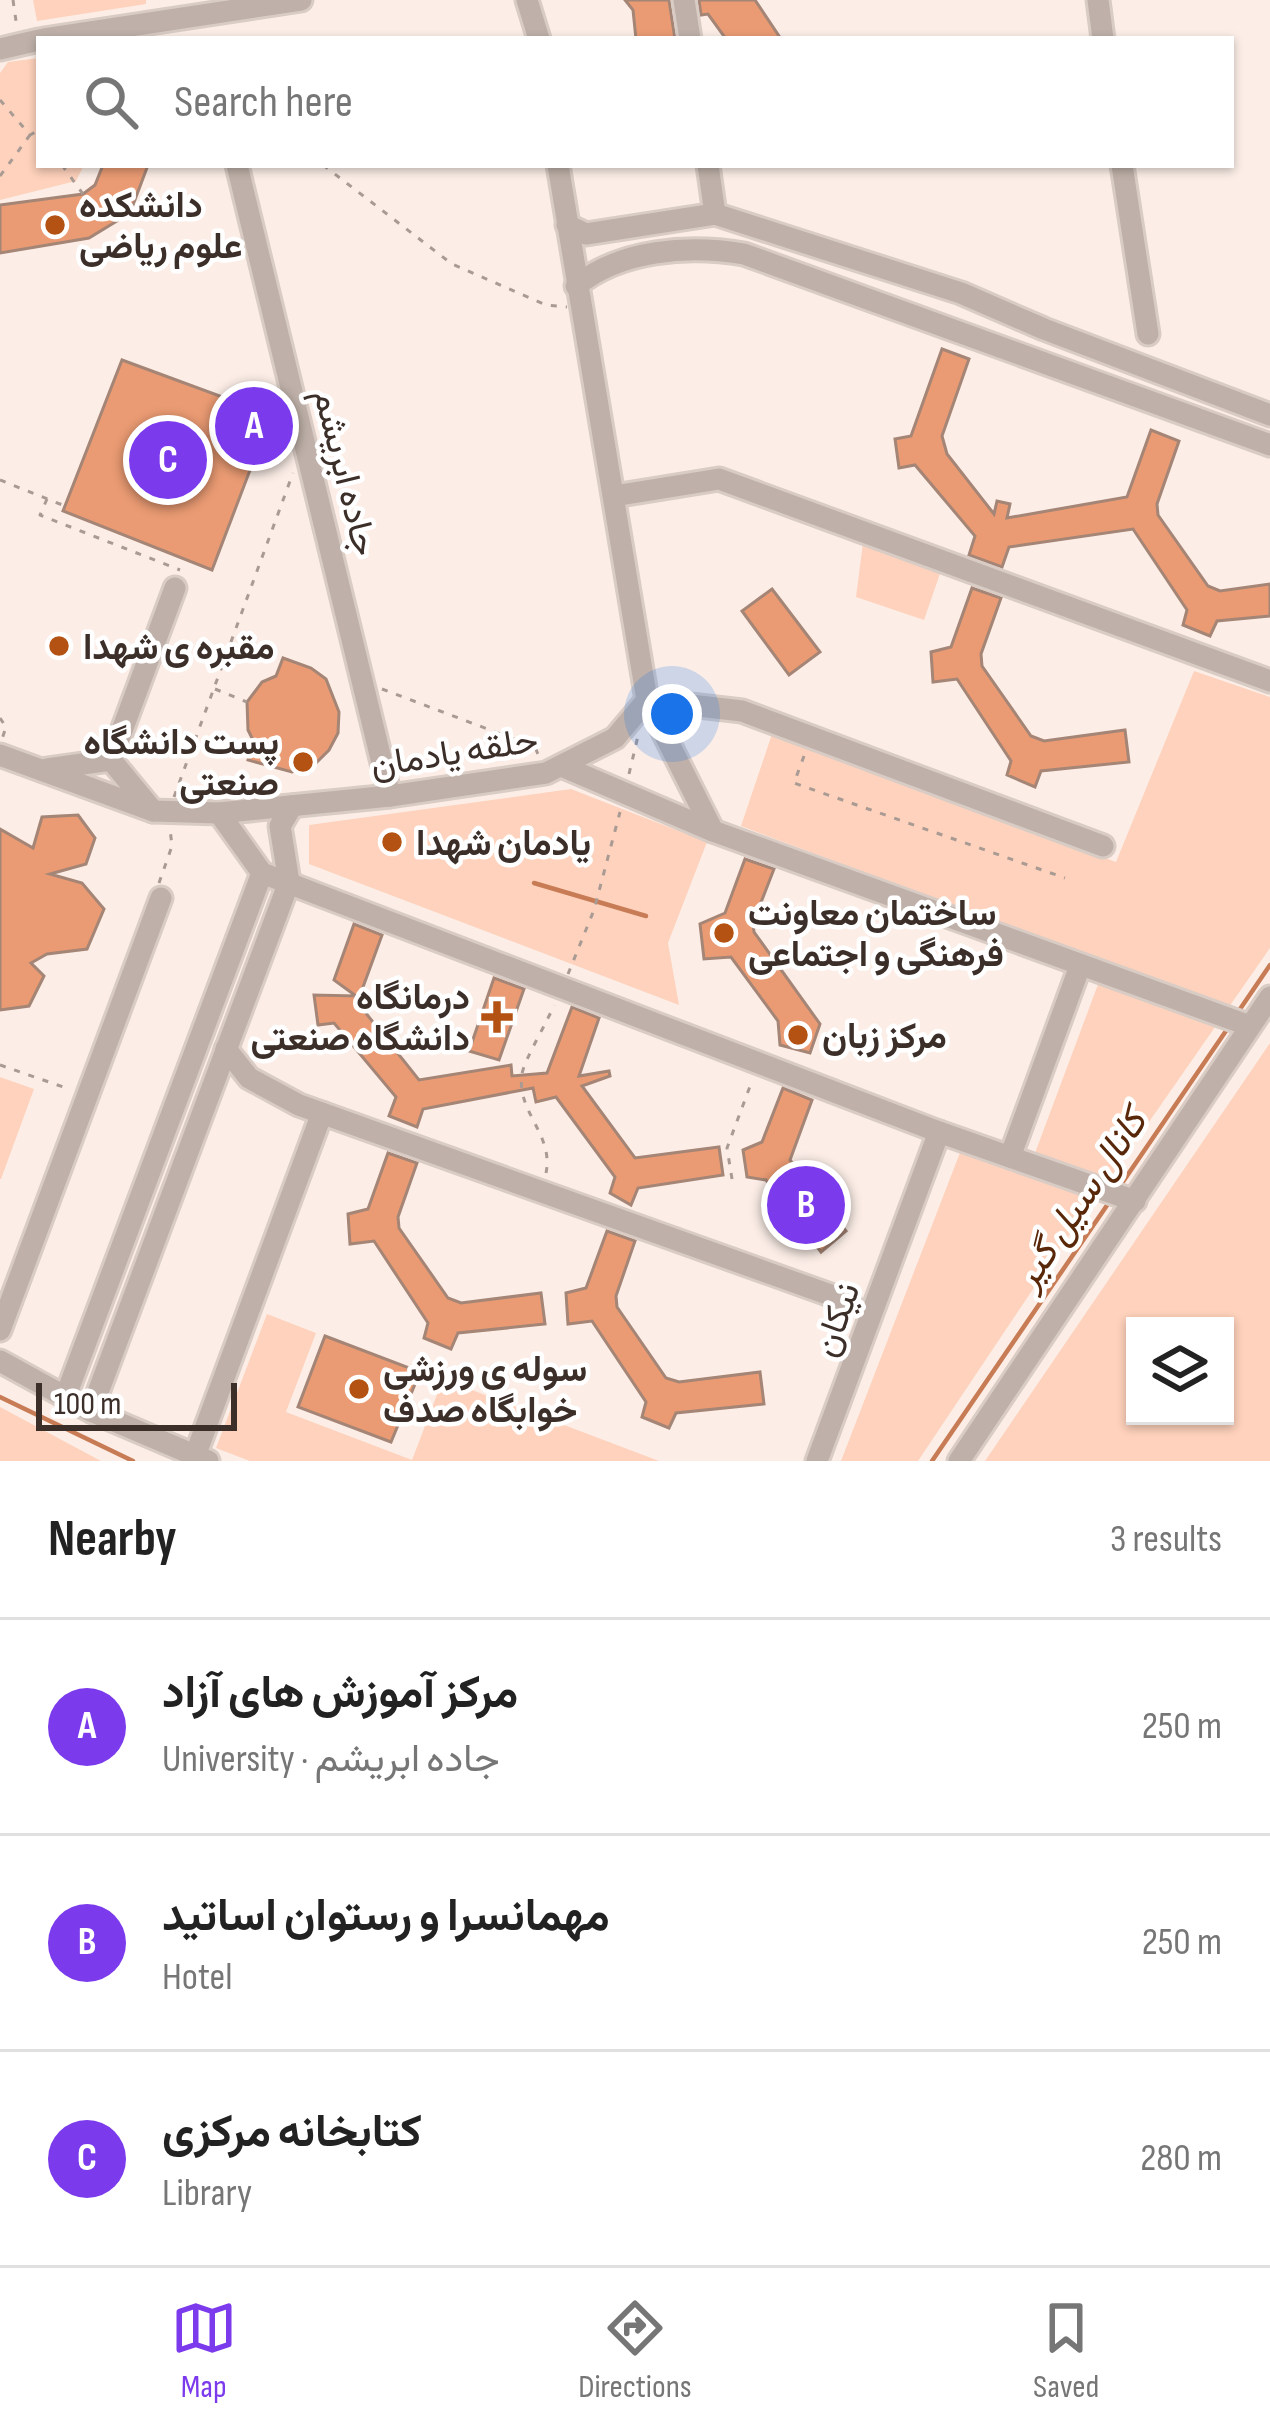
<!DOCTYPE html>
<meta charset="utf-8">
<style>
body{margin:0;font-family:"Sofia Sans Condensed",Vazirmatn,sans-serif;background:#f6f6f6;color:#222}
.controls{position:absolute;right:36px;bottom:36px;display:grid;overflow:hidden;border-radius:0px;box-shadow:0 3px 9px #0004}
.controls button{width:108px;height:108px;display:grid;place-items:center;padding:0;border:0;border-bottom:3px solid #e0e0e0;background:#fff;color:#222;font:60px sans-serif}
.scale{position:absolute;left:36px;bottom:30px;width:201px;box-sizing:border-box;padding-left:12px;border:6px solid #3c2f29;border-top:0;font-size:33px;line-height:42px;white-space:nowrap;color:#3c2f29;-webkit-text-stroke:9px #fff;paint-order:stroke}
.you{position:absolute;left:672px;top:714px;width:42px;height:42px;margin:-30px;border:9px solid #fff;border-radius:50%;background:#1a73e8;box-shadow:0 0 0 18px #1a73e833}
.badge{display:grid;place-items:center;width:78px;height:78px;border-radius:50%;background:#7c3aed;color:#fff;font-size:39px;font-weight:700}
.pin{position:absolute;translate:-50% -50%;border:6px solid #fff;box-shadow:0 3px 12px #0006}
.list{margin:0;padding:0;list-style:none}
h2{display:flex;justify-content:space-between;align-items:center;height:156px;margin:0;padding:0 48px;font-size:51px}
h2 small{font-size:39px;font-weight:400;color:#767676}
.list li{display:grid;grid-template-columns:78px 1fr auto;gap:36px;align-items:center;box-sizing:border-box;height:216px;padding:0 48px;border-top:3px solid #e0e0e0}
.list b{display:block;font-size:45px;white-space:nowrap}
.list p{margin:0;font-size:39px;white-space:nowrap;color:#767676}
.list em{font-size:39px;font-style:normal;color:#767676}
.icon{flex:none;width:66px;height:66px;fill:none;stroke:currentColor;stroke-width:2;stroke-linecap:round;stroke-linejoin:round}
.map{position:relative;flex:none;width:1270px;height:1461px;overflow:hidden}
.search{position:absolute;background:#fff;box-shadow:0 3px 9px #0004;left:36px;right:36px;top:36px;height:132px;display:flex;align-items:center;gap:30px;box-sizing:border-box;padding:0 42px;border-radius:0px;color:#767676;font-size:45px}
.sheet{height:804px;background:#fff}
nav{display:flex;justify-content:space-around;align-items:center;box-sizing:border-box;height:168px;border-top:3px solid #e0e0e0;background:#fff;font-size:33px;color:#767676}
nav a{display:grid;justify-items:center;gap:6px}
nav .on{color:#7c3aed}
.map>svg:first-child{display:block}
</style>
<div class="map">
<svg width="1270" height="1461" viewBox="0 0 1270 1461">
<rect width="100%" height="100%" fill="#fceee7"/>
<g fill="#fed2bc" fill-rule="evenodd">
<path d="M 33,0 L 146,0 L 146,4 L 37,21 Z"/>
<path d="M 39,58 L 39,165 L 84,165 L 76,181 L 0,200 L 0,73 L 8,62 Z"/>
<path d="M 864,535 L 943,565 L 924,620 L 856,597 Z"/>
<path d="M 1194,671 L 1270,697 L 1270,948 L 1110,1178 L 1035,1153 L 1106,963 L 741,826 L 772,734 L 1116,862 Z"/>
<path d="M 571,789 L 707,842 L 668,943 L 679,1005 L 309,864 L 309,825 Z"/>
<path d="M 1270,1043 L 1270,1461 L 985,1461 ZM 1135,1326 L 1225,1326 L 1225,1416 L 1135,1416 Z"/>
<path d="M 0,1077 L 34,1089 L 1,1179 L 0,1179 Z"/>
<path d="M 961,1150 L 1096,1195 L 918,1461 L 841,1461 Z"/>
<path d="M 267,1314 L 316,1333 L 286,1412 L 412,1460 L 443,1379 L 659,1461 L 250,1461 L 216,1448 Z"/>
<path d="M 0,1407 L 101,1461 L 0,1461 Z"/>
</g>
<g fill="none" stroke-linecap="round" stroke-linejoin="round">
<g stroke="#c87c55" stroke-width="4.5">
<path d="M 534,883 L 646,916"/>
<path d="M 1236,1015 L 1270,965"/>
<path d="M 1118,1189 L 1230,1025"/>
<path d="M 0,1397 L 133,1461"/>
<path d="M 932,1461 L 1112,1198"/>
</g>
</g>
<g fill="#ea9b73" stroke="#a48576" stroke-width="3">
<path d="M 625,0 L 669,0 L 675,39 L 636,39 L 633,10 Z"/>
<path d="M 699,0 L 755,0 L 781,39 L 726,39 L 708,14 L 701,15 Z"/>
<path d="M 103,165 L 148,165 L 130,213 L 89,238 L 0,253 L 0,205 L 83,194 L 95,185 Z"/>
<path d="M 942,349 L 969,359 L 942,436 L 947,454 L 994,514 L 997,501 L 1010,504 L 1007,518 L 1127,497 L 1151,430 L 1179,441 L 1157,504 L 1158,515 L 1208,586 L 1220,591 L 1270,584 L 1270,616 L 1217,621 L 1210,636 L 1183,625 L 1187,610 L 1133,529 L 1009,547 L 1002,567 L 969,555 L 975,536 L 915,465 L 899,468 L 895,439 L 911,436 Z"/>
<path d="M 122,360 L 271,415 L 212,570 L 63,511 Z"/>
<path d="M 972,588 L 1001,598 L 981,654 L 982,666 L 1031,736 L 1044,741 L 1125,730 L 1129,762 L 1041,771 L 1035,787 L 1007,775 L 1011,761 L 957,679 L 933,682 L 931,652 L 951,647 Z"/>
<path d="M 772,589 L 820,652 L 789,675 L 742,611 Z"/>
<path d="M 283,658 L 311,668 L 326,679 L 339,712 L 338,733 L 329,750 L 314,765 L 292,772 L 248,760 L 253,740 L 248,730 L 247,702 L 262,682 L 276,676 Z"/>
<path d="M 78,815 L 95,838 L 86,864 L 50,874 L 82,883 L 104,909 L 87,949 L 47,954 L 31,963 L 44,976 L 29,1006 L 0,1010 L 0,829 L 33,848 L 42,817 Z"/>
<path d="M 745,859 L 774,869 L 753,923 L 754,932 L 820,1024 L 810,1053 L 780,1045 L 778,1021 L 731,957 L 704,959 L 700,924 L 725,913 Z"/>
<path d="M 354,924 L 382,935 L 359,998 L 381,996 L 382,1003 L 361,1007 L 419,1080 L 511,1065 L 512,1076 L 547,1073 L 572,1007 L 599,1018 L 579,1076 L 609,1071 L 610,1076 L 582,1086 L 635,1158 L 719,1147 L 723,1175 L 638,1188 L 631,1205 L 610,1193 L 615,1177 L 556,1097 L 536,1102 L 533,1088 L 423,1109 L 417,1127 L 389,1116 L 396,1097 L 334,1023 L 318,1025 L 314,995 L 356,996 L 334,980 Z"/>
<path d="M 494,978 L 524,989 L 499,1060 L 469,1051 Z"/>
<path d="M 783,1088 L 812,1100 L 790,1160 L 846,1231 L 821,1252 L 766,1180 L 747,1177 L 743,1150 L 762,1142 Z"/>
<path d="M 388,1153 L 417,1163 L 398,1217 L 399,1228 L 448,1298 L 461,1303 L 541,1293 L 545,1324 L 458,1333 L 451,1349 L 424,1338 L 428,1323 L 374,1241 L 350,1244 L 348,1214 L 368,1209 Z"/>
<path d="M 607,1231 L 635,1241 L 616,1296 L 617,1307 L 666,1378 L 679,1382 L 760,1372 L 764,1404 L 676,1413 L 669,1428 L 642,1417 L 646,1402 L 592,1321 L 568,1324 L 566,1293 L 586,1288 Z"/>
<path d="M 325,1336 L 420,1372 L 391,1442 L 298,1407 Z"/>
</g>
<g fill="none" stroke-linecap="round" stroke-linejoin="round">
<g stroke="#d9ccc5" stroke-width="27">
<g id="minor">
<path d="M 527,0 L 539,39"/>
<path d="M 684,0 L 690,39"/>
<path d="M 1098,0 L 1103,39"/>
<path d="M 44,39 L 301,0"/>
<path d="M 0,49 L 39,40"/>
<path d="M 237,165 L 390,796"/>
<path d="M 708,165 L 715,214"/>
<path d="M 1122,165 L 1148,334"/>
<path d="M 567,225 L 586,234 L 715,214 L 961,293 L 1044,329 L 1270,415"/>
<path d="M 576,286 C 621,249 689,245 744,254 L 1270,445"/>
<path d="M 614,496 L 719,479 L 1270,681"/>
<path d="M 647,700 L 742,711 L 1103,846"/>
<path d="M 647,700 L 713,831"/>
<path d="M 0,755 L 153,811 L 219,813 L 390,796 L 546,773 L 615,738 L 647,700 L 558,165"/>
<path d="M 111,760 L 175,588"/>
<path d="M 111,760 L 153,811"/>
<path d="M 564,767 L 713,831 L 1250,1026"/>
<path d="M 47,769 L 111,760"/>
<path d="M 219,813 L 262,873 L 939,1132 L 1135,1201"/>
<path d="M 226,1049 L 249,1078 L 299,1105 L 850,1302"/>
<path d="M 1010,1157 L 1080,966"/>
<path d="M 0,1330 L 161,898"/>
<path d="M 0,1361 L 91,1411 L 208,1461"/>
<path d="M 65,1398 L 262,873"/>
<path d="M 91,1411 L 289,882 L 280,826 L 292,806"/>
<path d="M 195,1456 L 322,1113"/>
<path d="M 817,1461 L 939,1132"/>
<path d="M 959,1461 L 1270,997"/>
</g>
</g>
<g stroke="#a99b94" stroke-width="3" stroke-dasharray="6 9" stroke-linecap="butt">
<path d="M 13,0 L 17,28"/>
<path d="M 0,100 L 30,135 L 39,130"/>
<path d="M 62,165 L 83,194"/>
<path d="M 323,165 L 452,264 L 546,305 L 567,307"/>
<path d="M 0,176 L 30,135 L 39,143"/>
<path d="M 0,480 L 65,506"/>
<path d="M 47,499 L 40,515 L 180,570"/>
<path d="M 215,689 L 247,702"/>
<path d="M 382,689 L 535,747 L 540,759"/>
<path d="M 0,718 L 6,727 L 2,739"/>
<path d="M 804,756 L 794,783 L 1065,878"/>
<path d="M 629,774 L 638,736"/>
<path d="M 174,797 L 293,473"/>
<path d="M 159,883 L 172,846 L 170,829"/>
<path d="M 568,974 L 594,910 L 620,812"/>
<path d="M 0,1065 L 69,1089"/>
<path d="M 546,1173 C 554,1134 516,1112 522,1074 C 524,1060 548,1021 554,1005"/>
<path d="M 732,1179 L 727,1148 L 752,1081"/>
</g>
<use href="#minor" stroke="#bfb1a9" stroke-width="21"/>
</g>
<g fill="#b35212" stroke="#fff" stroke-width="4.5">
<circle cx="55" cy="225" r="12"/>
<circle cx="59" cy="646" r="12"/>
<circle cx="303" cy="762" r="12"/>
<circle cx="392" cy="842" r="12"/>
<circle cx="724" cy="933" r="12"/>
<path d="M491 999h12v12h12v12h-12v12h-12v-12h-12v-12h12z"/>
<circle cx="798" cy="1035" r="12"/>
<circle cx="359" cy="1389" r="12"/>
</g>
<g text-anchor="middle" stroke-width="9" stroke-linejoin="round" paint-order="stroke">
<g font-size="36" font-weight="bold" fill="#3c2f29" stroke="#fff" text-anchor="start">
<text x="79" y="217">دانشکده<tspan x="79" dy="41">علوم ریاضی</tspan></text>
<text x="83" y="659">مقبره ی شهدا</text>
<text x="279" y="754" text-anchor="end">پست دانشگاه<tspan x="279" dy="41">صنعتی</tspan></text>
<text x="416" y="855">یادمان شهدا</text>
<text x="748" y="925">ساختمان معاونت<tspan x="748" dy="41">فرهنگی و اجتماعی</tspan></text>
<text x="470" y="1009" text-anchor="end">درمانگاه<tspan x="470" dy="41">دانشگاه صنعتی</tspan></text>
<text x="822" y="1048">مرکز زبان</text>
<text x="383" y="1381">سوله ی ورزشی<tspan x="383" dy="41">خوابگاه صدف</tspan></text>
</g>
<g font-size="36" fill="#3c2f29" stroke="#fff">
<text transform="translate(347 472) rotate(76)" y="13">جاده ابریشم</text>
<text transform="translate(454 751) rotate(-9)" y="13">حلقه یادمان</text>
<text transform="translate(835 1319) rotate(-70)" y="13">نیکان</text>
</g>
<g font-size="39" font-style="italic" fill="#592709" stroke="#fff">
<text transform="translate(1079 1198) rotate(-56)" y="14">کانال سیل گیر</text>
</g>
</g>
</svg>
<div class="controls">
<button><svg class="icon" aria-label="layers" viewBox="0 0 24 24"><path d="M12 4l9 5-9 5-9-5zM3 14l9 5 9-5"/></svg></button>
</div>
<div class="scale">100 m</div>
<div class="you"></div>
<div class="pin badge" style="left:254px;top:426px">A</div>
<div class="pin badge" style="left:806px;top:1205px">B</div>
<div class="pin badge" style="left:168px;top:460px">C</div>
<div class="search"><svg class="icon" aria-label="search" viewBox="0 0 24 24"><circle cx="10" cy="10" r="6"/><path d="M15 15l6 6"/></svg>Search here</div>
</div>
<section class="sheet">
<h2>Nearby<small>3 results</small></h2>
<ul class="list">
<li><span class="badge">A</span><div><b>مرکز آموزش های آزاد</b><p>University · جاده ابریشم</p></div><em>250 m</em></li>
<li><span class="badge">B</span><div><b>مهمانسرا و رستوان اساتید</b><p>Hotel</p></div><em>250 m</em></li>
<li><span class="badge">C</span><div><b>کتابخانه مرکزی</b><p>Library</p></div><em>280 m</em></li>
</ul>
</section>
<nav>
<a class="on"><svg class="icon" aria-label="map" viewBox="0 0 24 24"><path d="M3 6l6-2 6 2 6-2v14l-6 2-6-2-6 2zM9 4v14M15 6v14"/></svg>Map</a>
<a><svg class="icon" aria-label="directions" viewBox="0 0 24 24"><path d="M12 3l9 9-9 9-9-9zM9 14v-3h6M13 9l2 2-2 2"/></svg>Directions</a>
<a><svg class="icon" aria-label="saved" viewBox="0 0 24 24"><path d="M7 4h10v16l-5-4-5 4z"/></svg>Saved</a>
</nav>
